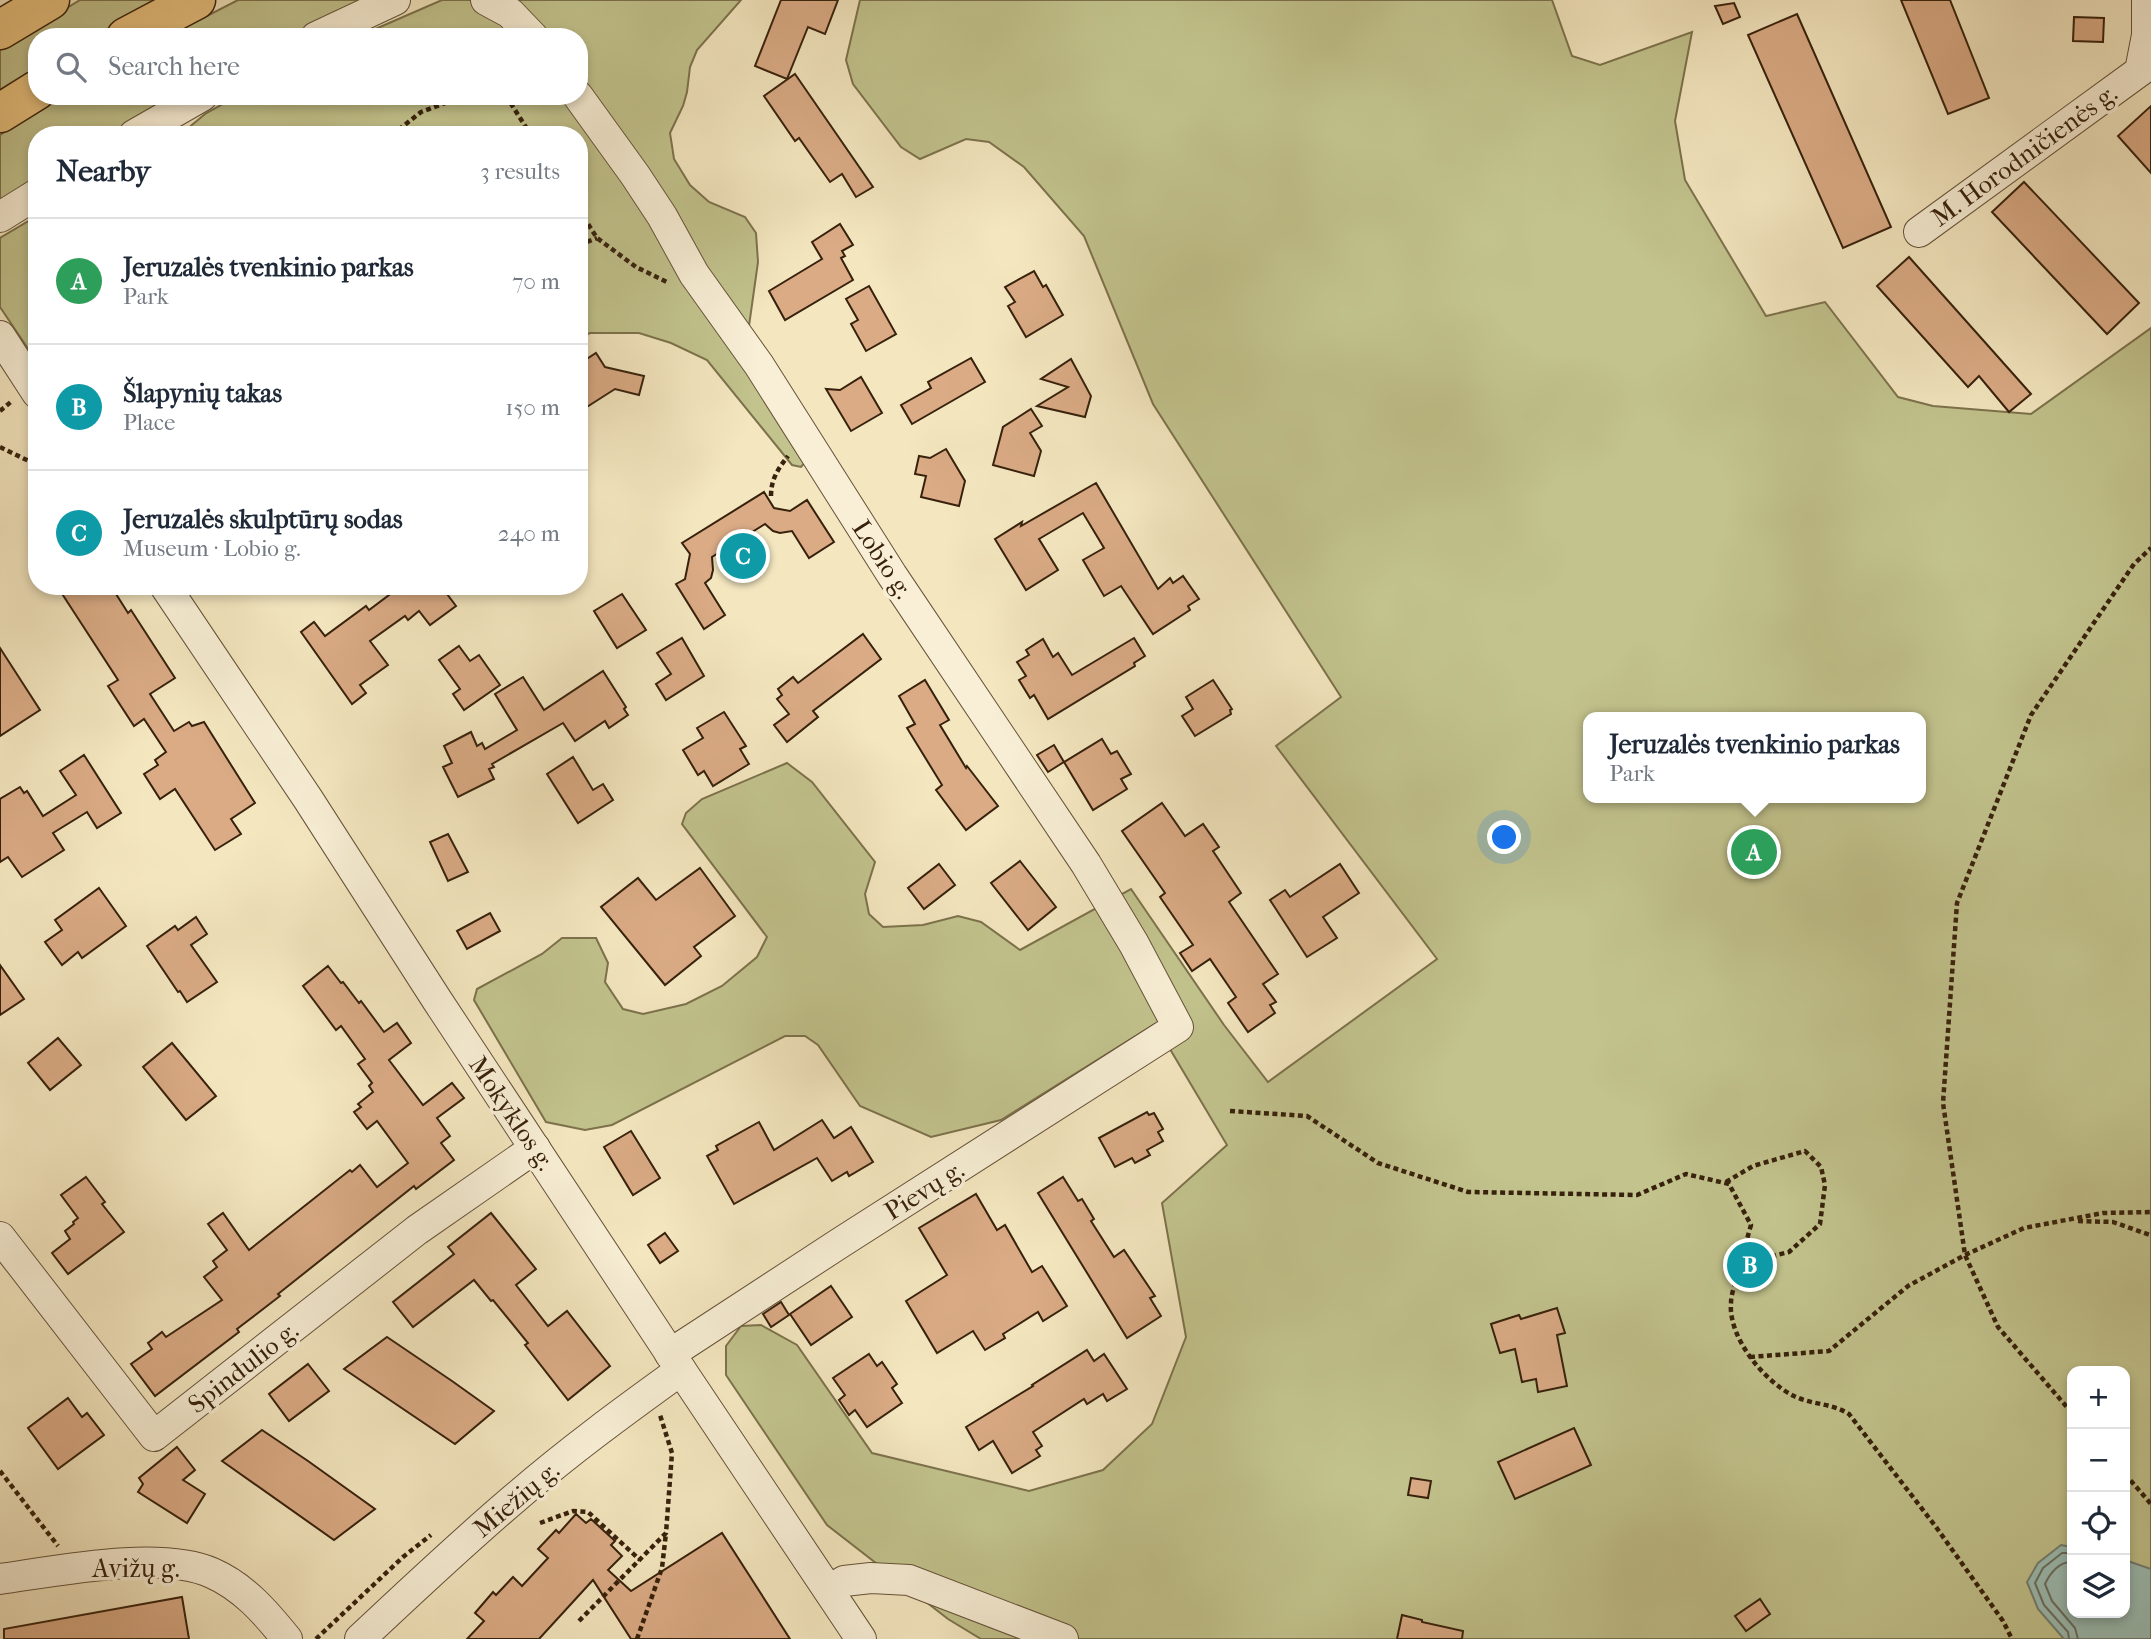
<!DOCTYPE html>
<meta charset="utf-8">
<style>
body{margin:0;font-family:"IM FELL French Canon",serif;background:#f2f2f3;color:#1f2937}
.controls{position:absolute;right:21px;bottom:21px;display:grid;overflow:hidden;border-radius:14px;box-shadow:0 4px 10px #0003}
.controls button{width:63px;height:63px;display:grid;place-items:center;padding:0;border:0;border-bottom:2px solid #e0e1e3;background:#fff;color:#1f2937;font:35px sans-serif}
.you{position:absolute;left:1505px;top:838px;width:24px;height:24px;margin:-18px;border:5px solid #fff;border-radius:50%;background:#1a73e8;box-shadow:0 0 0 10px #1a73e833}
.badge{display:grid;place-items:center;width:46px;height:46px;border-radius:50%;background:#d93025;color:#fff;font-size:23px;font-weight:700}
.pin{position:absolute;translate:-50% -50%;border:4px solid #fff;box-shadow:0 2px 7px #0006}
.popup{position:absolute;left:1583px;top:712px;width:343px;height:91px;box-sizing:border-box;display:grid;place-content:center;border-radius:14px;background:#fff;filter:drop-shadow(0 2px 5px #0005);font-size:23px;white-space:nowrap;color:#747a83}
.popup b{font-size:26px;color:#1f2937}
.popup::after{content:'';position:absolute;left:50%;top:100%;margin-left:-14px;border:14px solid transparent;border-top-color:#fff}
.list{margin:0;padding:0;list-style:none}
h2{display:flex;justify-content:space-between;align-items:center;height:91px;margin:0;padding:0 28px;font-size:30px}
h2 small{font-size:23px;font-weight:400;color:#747a83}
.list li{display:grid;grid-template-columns:46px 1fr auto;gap:21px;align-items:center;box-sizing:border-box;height:126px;padding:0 28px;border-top:2px solid #e0e1e3}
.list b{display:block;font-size:26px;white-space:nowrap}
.list p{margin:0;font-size:23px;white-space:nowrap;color:#747a83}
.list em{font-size:23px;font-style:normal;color:#747a83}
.icon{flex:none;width:38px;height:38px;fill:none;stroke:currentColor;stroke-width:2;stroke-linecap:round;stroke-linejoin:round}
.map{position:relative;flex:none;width:2151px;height:1639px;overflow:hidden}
.search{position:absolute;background:#fff;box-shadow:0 4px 10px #0003;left:28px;top:28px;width:560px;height:77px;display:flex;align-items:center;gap:18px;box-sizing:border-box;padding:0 24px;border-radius:28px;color:#747a83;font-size:26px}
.panel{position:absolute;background:#fff;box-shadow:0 4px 10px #0003;left:28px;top:126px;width:560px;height:469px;border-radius:28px}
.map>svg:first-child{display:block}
</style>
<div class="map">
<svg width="2151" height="1639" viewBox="0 0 2151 1639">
<rect width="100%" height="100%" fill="#f4e7c0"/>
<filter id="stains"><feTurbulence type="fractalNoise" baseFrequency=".00286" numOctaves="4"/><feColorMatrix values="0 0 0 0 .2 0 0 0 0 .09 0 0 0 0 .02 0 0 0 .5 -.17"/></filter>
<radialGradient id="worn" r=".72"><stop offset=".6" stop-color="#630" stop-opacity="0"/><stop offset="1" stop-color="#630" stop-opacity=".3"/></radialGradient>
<g fill="#c2c38d" stroke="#7c724c" stroke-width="2" fill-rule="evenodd">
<path d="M 80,0 L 173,0 L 102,37 L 37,37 L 37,76 L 0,97 L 0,49 Z"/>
<path d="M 238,0 L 365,0 L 290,37 L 166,37 Z"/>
<path d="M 442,0 L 741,0 L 697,50 L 690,67 L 687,92 L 683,106 L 670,133 L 674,159 L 690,185 L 709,202 L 745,217 L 756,233 L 758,262 L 748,333 L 808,459 L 801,467 L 792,465 L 707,360 L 671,343 L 639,333 L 590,333 L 579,338 L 579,135 L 180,135 L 205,114 L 237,96 L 579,96 L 579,37 L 357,37 Z"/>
<path d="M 860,0 L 1552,0 L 1572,56 L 1600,65 L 1692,32 L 1675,121 L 1685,180 L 1766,316 L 1825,302 L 1898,397 L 1933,406 L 2031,414 L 2151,328 L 2151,1639 L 981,1639 L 948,1619 L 827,1525 L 726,1375 L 726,1346 L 741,1326 L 761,1325 L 797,1345 L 872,1453 L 1029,1491 L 1103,1470 L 1152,1424 L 1186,1337 L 1162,1203 L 1227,1145 L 1155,1024 L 1001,1120 L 931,1137 L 860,1106 L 818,1045 L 805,1036 L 785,1036 L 612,1125 L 585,1130 L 546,1122 L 474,1000 L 477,989 L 542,954 L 562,938 L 596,938 L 608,963 L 605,982 L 623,1009 L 643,1014 L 686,1004 L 722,986 L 757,957 L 767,937 L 682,824 L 686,813 L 702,799 L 787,763 L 812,782 L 875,862 L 865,894 L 869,914 L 883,927 L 923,925 L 958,916 L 981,922 L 1020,950 L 1131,889 L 1224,1025 L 1268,1082 L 1437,959 L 1276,746 L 1341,697 L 1153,404 L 1084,236 L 1024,167 L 989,142 L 966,139 L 920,159 L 901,147 L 853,84 L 846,60 ZM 1588,717 L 1920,717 L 1920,798 L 1588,798 ZM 2072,1371 L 2125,1371 L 2125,1613 L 2072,1613 Z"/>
<path d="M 64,96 L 177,96 L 112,135 L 37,135 L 37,181 L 0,205 L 0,135 Z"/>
<path d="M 37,216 L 37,362 L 0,307 L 0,238 Z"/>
</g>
<path fill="#9cbfb6" stroke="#748072" stroke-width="2" d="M 2061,1545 L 2072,1547 L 2072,1613 L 2125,1613 L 2125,1560 L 2151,1569 L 2151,1639 L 2064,1639 L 2038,1609 L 2027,1582 L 2038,1563 Z"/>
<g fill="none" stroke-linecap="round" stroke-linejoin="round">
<g stroke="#6a7061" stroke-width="2">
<path d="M 2072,1562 C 2060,1561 2050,1573 2045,1584 L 2052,1601 L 2075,1628 L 2078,1639"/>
<path d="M 2069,1639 L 2068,1632 L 2044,1605 L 2035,1583 L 2043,1568 L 2062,1553 L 2072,1553"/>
</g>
</g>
<g fill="#daab85" stroke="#37210c" stroke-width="2">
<path d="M 781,0 L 838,0 L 825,34 L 808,27 L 787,79 L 755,66 Z"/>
<path d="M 1901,0 L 1950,0 L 1989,98 L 1948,114 Z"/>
<path d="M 1734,3 L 1740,17 L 1723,24 L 1715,6 Z"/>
<path d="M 1797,14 L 1891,227 L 1843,248 L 1748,35 Z"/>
<path d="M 2074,17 L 2104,18 L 2103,42 L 2073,41 Z"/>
<path d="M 795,74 L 873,187 L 856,197 L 842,174 L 830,182 L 799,138 L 795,141 L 764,96 Z"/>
<path d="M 2151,106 L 2151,173 L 2118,136 Z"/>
<path d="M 2024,182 L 2139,303 L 2107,334 L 1992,212 Z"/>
<path d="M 840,224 L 853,245 L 842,251 L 845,256 L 841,258 L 853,280 L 785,320 L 769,291 L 822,259 L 812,242 Z"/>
<path d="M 1909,257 L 2031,394 L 2009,412 L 1979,376 L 1968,387 L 1877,286 Z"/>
<path d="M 1034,271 L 1043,287 L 1046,285 L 1063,315 L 1026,337 L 1008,306 L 1015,302 L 1005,287 Z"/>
<path d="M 869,286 L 896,334 L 866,351 L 851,324 L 858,320 L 846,299 Z"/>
<path d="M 596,353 L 605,367 L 644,376 L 639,395 L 615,389 L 579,412 L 579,364 Z"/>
<path d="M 971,358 L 985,382 L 912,424 L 901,405 L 931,388 L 928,382 Z"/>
<path d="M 1071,359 L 1091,396 L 1085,417 L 1037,406 L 1068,387 L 1041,379 Z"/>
<path d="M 861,377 L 882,413 L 851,431 L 826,389 L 840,390 Z"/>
<path d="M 1031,409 L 1042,426 L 1030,433 L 1041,451 L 1034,476 L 993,465 L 1003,427 Z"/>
<path d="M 946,449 L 965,481 L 959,506 L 921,497 L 926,476 L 915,474 L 919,456 L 930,458 Z"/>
<path d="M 1096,483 L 1158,589 L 1170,578 L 1173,583 L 1183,576 L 1199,599 L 1188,606 L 1190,610 L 1153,634 L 1121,586 L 1104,596 L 1083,560 L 1104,548 L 1083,513 L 1039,539 L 1058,570 L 1026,590 L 995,539 L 1022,522 L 1021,526 Z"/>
<path d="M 764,492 L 774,508 L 790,511 L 807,500 L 834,542 L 809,558 L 792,531 L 780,533 L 773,531 L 765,524 L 712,557 L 713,570 L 711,578 L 705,583 L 725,615 L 704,629 L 676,584 L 685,579 L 690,554 L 682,543 Z"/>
<path d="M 57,586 L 111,586 L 128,613 L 131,610 L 175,678 L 150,694 L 174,731 L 189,722 L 192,726 L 204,722 L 255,803 L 231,819 L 241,834 L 215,850 L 175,789 L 160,799 L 144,774 L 158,765 L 155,760 L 166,752 L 144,719 L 134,726 L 117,700 L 108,686 L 118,680 Z"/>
<path d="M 401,586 L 441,586 L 456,606 L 430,625 L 419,611 L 408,620 L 405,616 L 370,641 L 388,665 L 360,685 L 366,693 L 352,704 L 301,632 L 314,622 L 325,636 L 366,606 L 369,610 Z"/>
<path d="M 622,594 L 646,630 L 617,648 L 594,611 Z"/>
<path d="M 863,634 L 881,659 L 813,711 L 818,717 L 787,742 L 774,725 L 789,714 L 777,699 L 782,695 L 778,689 L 793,677 L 798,683 Z"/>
<path d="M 682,638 L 704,676 L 666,700 L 656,684 L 671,674 L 657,653 Z"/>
<path d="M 1134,638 L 1145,656 L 1134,663 L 1135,666 L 1048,719 L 1034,695 L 1030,698 L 1019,680 L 1026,676 L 1017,662 L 1029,655 L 1026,650 L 1043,639 L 1053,657 L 1058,653 L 1072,675 Z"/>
<path d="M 459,646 L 470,661 L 479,655 L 500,685 L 464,710 L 453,694 L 460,689 L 439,660 Z"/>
<path d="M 0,648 L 40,710 L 0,736 Z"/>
<path d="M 603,671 L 626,707 L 624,709 L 628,715 L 609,728 L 605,721 L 575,741 L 563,723 L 492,764 L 494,767 L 489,769 L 494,779 L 458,797 L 443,767 L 452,763 L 444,746 L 471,732 L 477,746 L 482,743 L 485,749 L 517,730 L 495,694 L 523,677 L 544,710 Z"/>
<path d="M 925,680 L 949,720 L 940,725 L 966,768 L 967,766 L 998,806 L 966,830 L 936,790 L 942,785 L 907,728 L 915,724 L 899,696 Z"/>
<path d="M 1213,680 L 1232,709 L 1230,710 L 1231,714 L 1195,736 L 1182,716 L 1193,709 L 1186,697 Z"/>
<path d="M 724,712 L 746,746 L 740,749 L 749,764 L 713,786 L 704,771 L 698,775 L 683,750 L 703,738 L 697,728 Z"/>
<path d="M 1102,739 L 1111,754 L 1117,751 L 1131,774 L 1121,779 L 1127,789 L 1093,810 L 1064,762 L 1048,772 L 1037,755 L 1054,745 L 1064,762 Z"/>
<path d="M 84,755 L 121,813 L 97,828 L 87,812 L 53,833 L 64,850 L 22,877 L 8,857 L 0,862 L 0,799 L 20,787 L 24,793 L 27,791 L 43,816 L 76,795 L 60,771 Z"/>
<path d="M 573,757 L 593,790 L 603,784 L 613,800 L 578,823 L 547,774 Z"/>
<path d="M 1162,803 L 1185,836 L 1203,824 L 1219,847 L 1213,851 L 1241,893 L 1229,902 L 1278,974 L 1263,984 L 1276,1002 L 1270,1005 L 1275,1013 L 1248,1032 L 1228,1003 L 1236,997 L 1210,959 L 1192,971 L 1180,953 L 1193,945 L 1160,897 L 1165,893 L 1122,831 Z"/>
<path d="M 448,834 L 468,872 L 448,881 L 430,842 Z"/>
<path d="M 1020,861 L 1056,907 L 1028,930 L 991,883 Z"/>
<path d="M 939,864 L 955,885 L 924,909 L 908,888 Z"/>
<path d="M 1340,864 L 1359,893 L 1323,917 L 1337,938 L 1307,957 L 1270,900 L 1285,890 L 1290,897 Z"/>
<path d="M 700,868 L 735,916 L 694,947 L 701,956 L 665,985 L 601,907 L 638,878 L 656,900 Z"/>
<path d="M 99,888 L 126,926 L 82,958 L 78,952 L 62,965 L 45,942 L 62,930 L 55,920 Z"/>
<path d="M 490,913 L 500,931 L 467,949 L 457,931 Z"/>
<path d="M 196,917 L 207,934 L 191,945 L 217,982 L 187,1002 L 180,991 L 178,992 L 147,946 L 175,926 L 178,930 Z"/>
<path d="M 0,965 L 24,999 L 0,1015 Z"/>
<path d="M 328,966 L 341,983 L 343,982 L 359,1003 L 361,1001 L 384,1032 L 397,1023 L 411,1043 L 389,1060 L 423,1105 L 452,1083 L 464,1098 L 437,1118 L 450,1136 L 441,1143 L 454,1160 L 416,1189 L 414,1186 L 278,1294 L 280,1296 L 237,1329 L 239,1332 L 155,1396 L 131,1364 L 152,1349 L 148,1343 L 162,1332 L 166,1337 L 222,1300 L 204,1277 L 217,1267 L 213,1261 L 227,1250 L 208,1224 L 223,1213 L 249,1250 L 350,1170 L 352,1172 L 360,1165 L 377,1187 L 408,1163 L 377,1121 L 367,1129 L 354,1112 L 361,1107 L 358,1104 L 373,1092 L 369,1086 L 372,1083 L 358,1064 L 365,1059 L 341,1026 L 336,1030 L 303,986 Z"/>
<path d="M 58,1038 L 81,1065 L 50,1090 L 28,1063 Z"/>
<path d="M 172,1043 L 216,1096 L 186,1120 L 143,1067 Z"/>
<path d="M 1147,1112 L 1149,1115 L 1154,1113 L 1163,1129 L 1158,1132 L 1163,1141 L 1147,1150 L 1150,1155 L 1135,1163 L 1132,1158 L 1115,1167 L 1099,1138 Z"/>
<path d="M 822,1120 L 834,1138 L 851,1127 L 873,1162 L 849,1176 L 847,1172 L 832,1181 L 817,1158 L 734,1204 L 707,1156 L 718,1150 L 716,1146 L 759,1122 L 774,1150 Z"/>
<path d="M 631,1131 L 660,1178 L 633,1195 L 604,1147 Z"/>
<path d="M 86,1177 L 105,1202 L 102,1204 L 124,1232 L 68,1274 L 52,1253 L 70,1239 L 65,1231 L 74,1224 L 73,1222 L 78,1218 L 61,1195 Z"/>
<path d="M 1063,1177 L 1078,1201 L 1082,1199 L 1094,1219 L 1091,1221 L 1114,1257 L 1124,1250 L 1155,1296 L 1150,1298 L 1161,1316 L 1127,1338 L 1038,1193 Z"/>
<path d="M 976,1194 L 997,1230 L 1005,1225 L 1032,1272 L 1042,1266 L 1067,1306 L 1043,1321 L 1038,1312 L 1003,1334 L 1005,1338 L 985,1350 L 973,1331 L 937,1353 L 906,1301 L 947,1275 L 919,1228 Z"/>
<path d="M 491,1213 L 536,1269 L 516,1285 L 548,1326 L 567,1311 L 610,1366 L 568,1400 L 525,1345 L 528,1343 L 493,1300 L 491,1301 L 474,1280 L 413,1327 L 393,1302 L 454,1254 L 448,1247 Z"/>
<path d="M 665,1233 L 678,1251 L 660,1263 L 648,1245 Z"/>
<path d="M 831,1286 L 852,1317 L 811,1345 L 790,1314 Z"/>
<path d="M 781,1302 L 789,1315 L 771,1327 L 763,1314 Z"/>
<path d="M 1557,1308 L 1565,1333 L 1557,1335 L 1567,1386 L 1538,1392 L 1536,1379 L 1522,1382 L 1515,1349 L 1500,1353 L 1491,1324 L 1519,1315 L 1521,1319 Z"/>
<path d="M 387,1337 L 452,1381 L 494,1411 L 455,1444 L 344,1369 Z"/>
<path d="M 1087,1350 L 1094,1361 L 1104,1354 L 1127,1389 L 1107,1401 L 1103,1394 L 1087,1404 L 1084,1399 L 1033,1432 L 1042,1446 L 1036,1450 L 1040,1456 L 1012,1473 L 993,1441 L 979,1450 L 966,1427 L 1033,1386 L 1032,1385 Z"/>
<path d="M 869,1354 L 877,1366 L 882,1362 L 897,1384 L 892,1388 L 902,1403 L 867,1427 L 855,1410 L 849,1415 L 839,1400 L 845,1395 L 833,1378 Z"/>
<path d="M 308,1364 L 329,1391 L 289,1421 L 269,1394 Z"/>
<path d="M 68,1398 L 82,1417 L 87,1413 L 104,1435 L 58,1469 L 28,1428 Z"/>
<path d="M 1574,1428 L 1591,1465 L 1515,1499 L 1498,1462 Z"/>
<path d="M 262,1430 L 308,1461 L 375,1509 L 334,1540 L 222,1461 Z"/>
<path d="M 177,1447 L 195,1470 L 183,1480 L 205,1494 L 187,1523 L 138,1492 L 143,1484 L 139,1478 Z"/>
<path d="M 1411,1478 L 1431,1481 L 1428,1498 L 1408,1495 Z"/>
<path d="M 576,1514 L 586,1523 L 591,1519 L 615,1541 L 611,1545 L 622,1556 L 608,1570 L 631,1591 L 722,1533 L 790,1639 L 631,1639 L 593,1580 L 539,1639 L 467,1639 L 484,1621 L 475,1613 L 493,1592 L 496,1595 L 513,1577 L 522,1586 L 548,1558 L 538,1549 L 556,1530 L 559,1533 Z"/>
<path d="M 182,1597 L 189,1639 L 4,1639 L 4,1629 Z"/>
<path d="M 1760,1599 L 1770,1614 L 1746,1631 L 1735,1616 Z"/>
<path d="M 1402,1615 L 1422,1620 L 1422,1622 L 1463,1631 L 1462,1639 L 1397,1639 Z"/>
</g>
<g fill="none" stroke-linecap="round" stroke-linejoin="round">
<g stroke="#665239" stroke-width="32">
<g id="minor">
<path d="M 486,0 L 510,13 L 533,37"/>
<path d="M 316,37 L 395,0"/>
<path d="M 578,96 L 635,175 L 662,216 L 694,274 L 759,365 L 892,575 L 1086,864 L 1134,944 L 1178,1027 L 840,1243 L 670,1354"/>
<path d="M 134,135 L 202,96"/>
<path d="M 0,217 L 37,194"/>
<path d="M 1919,232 L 2140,71 L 2147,35 L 2147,0"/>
<path d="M 0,336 L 37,393"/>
<path d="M 165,586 L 308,799 L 437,1000 L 681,1370 L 861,1639"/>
<path d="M 0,1237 L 154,1436 L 417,1230 L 535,1148"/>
<path d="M 0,1579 C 57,1571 160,1550 212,1573 C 244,1587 266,1613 287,1639"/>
<path d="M 829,1590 L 844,1581 L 871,1578 L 909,1580 L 1063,1639"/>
<path d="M 360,1639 C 411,1591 462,1543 515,1498 C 568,1452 624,1411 681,1370"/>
</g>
</g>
<g stroke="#37210c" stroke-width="41">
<g id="highway">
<path d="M 0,30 L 50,0"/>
<path d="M 126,37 L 196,0"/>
<path d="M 0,113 L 37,90"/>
</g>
</g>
<g stroke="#37210c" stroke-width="4.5" stroke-dasharray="5 3.5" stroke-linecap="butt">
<path d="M 506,96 L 531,135"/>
<path d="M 392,135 L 421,112 L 464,96"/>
<path d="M 579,210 L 597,238 L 636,267 L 669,283"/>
<path d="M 579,245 L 597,238"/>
<path d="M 0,411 L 12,401"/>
<path d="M 0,447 L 37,465"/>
<path d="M 771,496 C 771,479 778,469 788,456"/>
<path d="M 1230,1111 L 1307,1116 L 1378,1163 L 1468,1192 L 1637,1195 L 1686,1174 L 1729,1184 L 1751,1225 C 1746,1242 1742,1259 1737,1277 C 1735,1285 1731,1294 1731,1303 C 1728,1338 1765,1382 1794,1396 C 1812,1405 1832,1403 1849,1414 L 1936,1527 L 2003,1621 L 2012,1639"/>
<path d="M 1726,1182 L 1753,1166 L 1805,1151 L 1821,1167 L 1825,1185 L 1820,1224 L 1789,1252 L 1749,1262 L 1742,1261"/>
<path d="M 2078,1221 L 2113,1222 L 2150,1235 L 2151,1237"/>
<path d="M 1750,1357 L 1829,1351 L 1908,1286 L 1965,1255 L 2024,1228 L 2103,1213 L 2151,1212"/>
<path d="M 2072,1413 L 1998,1327 L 1965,1255 L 1943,1103 L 1957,903 L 2031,715 L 2134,564 L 2151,548"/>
<path d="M 0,1471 L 58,1546"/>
<path d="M 2125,1474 L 2151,1504"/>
<path d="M 540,1523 L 573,1511 L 588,1512 L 640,1560"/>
<path d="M 579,1621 L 666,1533 L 672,1453 L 660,1415"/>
<path d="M 316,1639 L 403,1557 L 431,1535"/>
<path d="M 637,1639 L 662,1568 L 666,1533"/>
</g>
<use href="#minor" stroke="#f8efd6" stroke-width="30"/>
<use href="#highway" stroke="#eac480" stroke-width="38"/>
</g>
<g text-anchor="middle" stroke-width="7" stroke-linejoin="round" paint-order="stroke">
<g font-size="26" fill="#37210c" stroke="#f8efd6">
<text transform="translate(2024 155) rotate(-36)" y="9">M. Horodničienės g.</text>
<text transform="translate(883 559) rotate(57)" y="9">Lobio g.</text>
<text transform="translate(512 1113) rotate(56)" y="9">Mokyklos g.</text>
<text transform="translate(924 1190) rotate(-32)" y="9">Pievų g.</text>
<text transform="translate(243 1367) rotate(-38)" y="9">Spindulio g.</text>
<text transform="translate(516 1499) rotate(-40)" y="9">Miežių g.</text>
<text x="136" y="1577">Avižų g.</text>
</g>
</g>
<rect width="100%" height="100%" filter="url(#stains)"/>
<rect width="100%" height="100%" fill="url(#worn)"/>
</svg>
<div class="controls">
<button>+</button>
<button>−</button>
<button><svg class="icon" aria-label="locate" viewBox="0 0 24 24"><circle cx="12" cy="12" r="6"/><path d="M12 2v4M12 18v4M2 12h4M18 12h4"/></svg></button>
<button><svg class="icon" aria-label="layers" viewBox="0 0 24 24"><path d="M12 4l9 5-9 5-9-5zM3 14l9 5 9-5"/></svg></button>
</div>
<div class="you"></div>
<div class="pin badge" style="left:1754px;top:852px;background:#2e9e5b">A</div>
<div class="popup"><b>Jeruzalės tvenkinio parkas</b>Park</div>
<div class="pin badge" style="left:1750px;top:1265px;background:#0f9aa8">B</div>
<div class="pin badge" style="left:743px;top:556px;background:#0f9aa8">C</div>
<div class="search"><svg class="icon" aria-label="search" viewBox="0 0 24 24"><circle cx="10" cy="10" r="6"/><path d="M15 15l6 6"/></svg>Search here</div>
<section class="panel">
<h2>Nearby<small>3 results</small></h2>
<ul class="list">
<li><span class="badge" style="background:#2e9e5b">A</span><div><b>Jeruzalės tvenkinio parkas</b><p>Park</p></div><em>70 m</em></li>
<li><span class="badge" style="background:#0f9aa8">B</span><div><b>Šlapynių takas</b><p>Place</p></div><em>150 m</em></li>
<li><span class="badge" style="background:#0f9aa8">C</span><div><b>Jeruzalės skulptūrų sodas</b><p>Museum · Lobio g.</p></div><em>240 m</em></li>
</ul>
</section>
</div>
